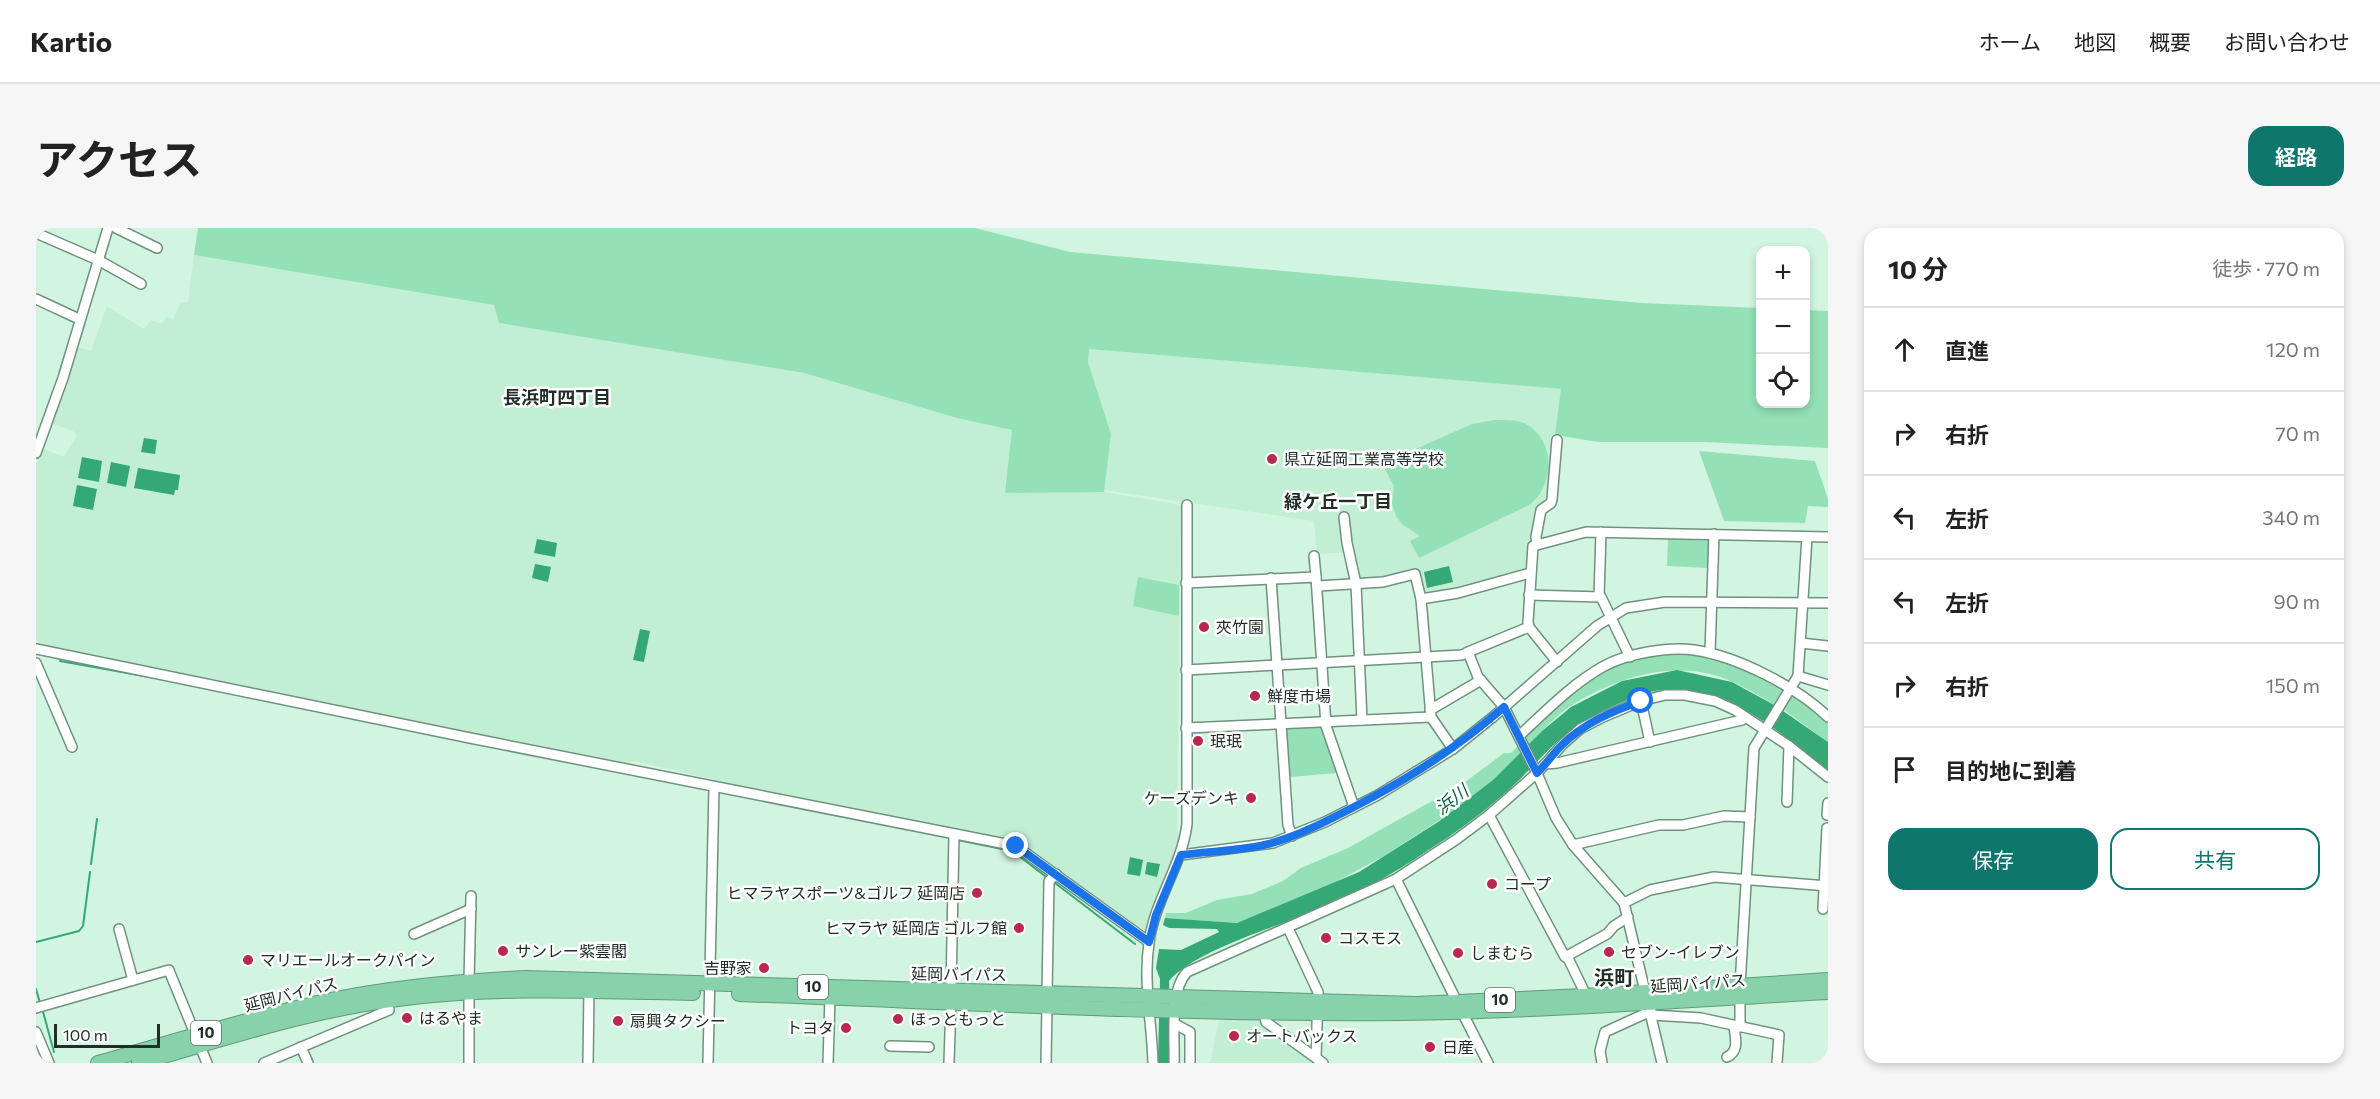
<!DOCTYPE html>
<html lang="ja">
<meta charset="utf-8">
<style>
body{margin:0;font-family:Commissioner,"Noto Sans JP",sans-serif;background:#f6f6f6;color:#222}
.controls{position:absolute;right:18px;top:18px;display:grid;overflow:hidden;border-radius:12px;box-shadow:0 3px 9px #0003}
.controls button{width:54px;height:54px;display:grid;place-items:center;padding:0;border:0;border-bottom:2px solid #e0e0e0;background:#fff;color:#222;font:30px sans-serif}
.scale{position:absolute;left:18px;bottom:15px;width:106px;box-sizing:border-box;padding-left:6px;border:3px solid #202e26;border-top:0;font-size:16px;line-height:21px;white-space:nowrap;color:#202e26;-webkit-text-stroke:4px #fff;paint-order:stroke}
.stop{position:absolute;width:18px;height:18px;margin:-14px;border:4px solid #1a73e8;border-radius:50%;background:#fff}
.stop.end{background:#1a73e8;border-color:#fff;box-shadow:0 2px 6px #0008}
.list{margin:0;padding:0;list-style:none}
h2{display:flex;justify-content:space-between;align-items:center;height:78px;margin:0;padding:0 24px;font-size:26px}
h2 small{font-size:20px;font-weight:400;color:#767676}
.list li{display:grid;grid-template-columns:39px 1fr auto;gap:18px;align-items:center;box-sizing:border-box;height:84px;padding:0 24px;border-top:2px solid #e0e0e0}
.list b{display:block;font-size:22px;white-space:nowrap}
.list em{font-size:20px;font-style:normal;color:#767676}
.actions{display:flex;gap:12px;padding:18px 24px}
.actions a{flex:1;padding:14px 0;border:2px solid #0f766e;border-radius:18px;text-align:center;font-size:21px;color:#0f766e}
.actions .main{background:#0f766e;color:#fff}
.icon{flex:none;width:33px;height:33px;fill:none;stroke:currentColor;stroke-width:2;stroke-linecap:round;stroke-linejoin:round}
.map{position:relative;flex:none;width:1792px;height:835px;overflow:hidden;border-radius:18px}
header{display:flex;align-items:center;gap:36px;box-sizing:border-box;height:84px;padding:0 30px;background:#fff;border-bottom:2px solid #e0e0e0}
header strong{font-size:28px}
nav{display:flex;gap:33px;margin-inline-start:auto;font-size:21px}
.intro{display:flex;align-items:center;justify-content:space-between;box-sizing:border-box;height:144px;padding:0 36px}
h1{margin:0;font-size:42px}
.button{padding:15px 27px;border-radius:18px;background:#0f766e;color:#fff;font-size:21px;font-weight:700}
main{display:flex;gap:36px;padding:0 36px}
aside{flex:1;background:#fff;border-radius:18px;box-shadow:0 3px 9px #0003}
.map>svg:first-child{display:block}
</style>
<header>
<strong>Kartio</strong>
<nav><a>ホーム</a><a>地図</a><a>概要</a><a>お問い合わせ</a></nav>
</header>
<div class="intro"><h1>アクセス</h1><a class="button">経路</a></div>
<main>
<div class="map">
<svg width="1792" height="835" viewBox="0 0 1792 835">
<rect width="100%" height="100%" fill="#d1f5e0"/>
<g fill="#c2eed4">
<path d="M 158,27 L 458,77 L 464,95 L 768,145 L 921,190 L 977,202 L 969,265 L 1068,264 L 1145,277 L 1141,604 L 1145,605 L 1140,625 L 1110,700 L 1102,703 L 983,616 L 738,566 L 600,533 L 590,535 L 428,505 L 196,458 L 14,419 L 3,414 L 0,411 L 0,238 L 5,220 L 28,229 L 41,208 L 37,203 L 12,194 L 38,118 L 55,123 L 71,78 L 108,101 L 115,92 L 126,96 L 131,88 L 137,91 L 145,74 L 152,74 Z"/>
<path d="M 1053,121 L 1526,161 L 1511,270 L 1502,278 L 1491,342 L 1421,361 L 1389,367 L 1381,341 L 1350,349 L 1322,352 L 1315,324 L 1281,326 L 1278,293 L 1068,262 L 1075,206 L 1052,134 Z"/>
<path d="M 1219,788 L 1284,835 L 1174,835 L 1184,789 Z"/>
</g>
<g fill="#94e1b7">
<path d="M 162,0 L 939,0 L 1034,24 L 1606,75 L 1724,80 L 1724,176 L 1770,176 L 1770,82 L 1792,83 L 1792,220 L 1669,214 L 1562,214 L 1519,207 L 1525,161 L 1053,121 L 1052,134 L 1075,206 L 1068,264 L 969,265 L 976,202 L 921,190 L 768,145 L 463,95 L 458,77 L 158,27 Z"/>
<path d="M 1458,192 C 1468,192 1482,191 1490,196 C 1520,212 1519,258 1493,277 L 1383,330 L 1374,313 L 1384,308 L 1366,296 L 1360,288 L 1356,276 L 1358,258 L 1346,236 L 1436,196 Z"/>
<path d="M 1663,223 L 1779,233 L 1792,271 L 1792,279 L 1772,278 L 1769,295 L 1688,293 Z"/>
<path d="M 1632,311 L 1674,313 L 1673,340 L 1631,338 Z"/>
<path d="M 1102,349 L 1143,357 L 1143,388 L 1097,378 Z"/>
<path d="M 1655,424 C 1686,431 1719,443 1746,461 L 1746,465 L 1740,478 C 1719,465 1698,452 1674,446 C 1624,434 1565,455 1525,485 C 1513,495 1503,506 1492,517 L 1489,505 C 1548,453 1572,427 1655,424 Z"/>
<path d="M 1758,466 L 1792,493 L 1792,514 L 1748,482 Z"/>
<path d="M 1284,497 L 1301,545 L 1254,549 L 1250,498 Z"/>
<path d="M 1482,518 L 1485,524 L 1457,552 L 1413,586 L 1348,628 L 1292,658 L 1201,695 L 1129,690 L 1130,685 L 1150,685 L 1181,672 L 1216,666 L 1247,653 L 1265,640 L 1312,620 L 1396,573 L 1405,572 L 1468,525 L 1475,525 Z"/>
</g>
<g fill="#35a975">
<path d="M 108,210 L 121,212 L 119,226 L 105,224 Z"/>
<path d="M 46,229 L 66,233 L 63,254 L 42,250 Z"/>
<path d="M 75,234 L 94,238 L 90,259 L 71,255 Z"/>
<path d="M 102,240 L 144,247 L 142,262 L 139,262 L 138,267 L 98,260 Z"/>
<path d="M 41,257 L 61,261 L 57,282 L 37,278 Z"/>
<path d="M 501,311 L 521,315 L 519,329 L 498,325 Z"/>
<path d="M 499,336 L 515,339 L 512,354 L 496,350 Z"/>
<path d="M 1413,338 L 1417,354 L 1391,360 L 1388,344 Z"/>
<path d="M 604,401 L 614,403 L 608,434 L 597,432 Z"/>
<path d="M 1641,442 L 1696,454 L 1740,478 L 1792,514 L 1792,542 C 1743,504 1694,459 1629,462 C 1617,462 1605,467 1594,471 C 1571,480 1549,491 1530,506 C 1508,524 1490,547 1468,566 C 1444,587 1418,606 1391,623 C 1358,646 1321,665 1283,681 C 1244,698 1159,722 1133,753 L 1135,835 L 1122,835 L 1124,751 L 1120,740 L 1123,721 L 1145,722 L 1183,704 L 1181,701 L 1133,700 L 1127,697 L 1129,690 L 1201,695 L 1323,644 L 1402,594 L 1457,552 L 1506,503 L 1535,479 L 1586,453 Z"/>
<path d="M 1094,629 L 1107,632 L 1104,648 L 1091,646 Z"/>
<path d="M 1111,634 L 1124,636 L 1121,649 L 1109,646 Z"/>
</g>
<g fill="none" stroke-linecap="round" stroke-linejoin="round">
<g stroke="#35a975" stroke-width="2">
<path d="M 24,433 L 136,453"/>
<path d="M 922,612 L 966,621"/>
<path d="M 979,625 L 1009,648"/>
<path d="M 55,636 L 61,591"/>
<path d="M 1019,655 L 1099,716"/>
<path d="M 0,714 L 43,703 L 47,698 L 54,644"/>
<path d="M 0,761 L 4,775"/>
<path d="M 6,780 L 18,824"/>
</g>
<g stroke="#70917e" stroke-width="12">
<g id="minor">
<path d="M 80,0 L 121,20"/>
<path d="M 0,5 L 62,32 L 105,56"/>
<path d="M 0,71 L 43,91"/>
<path d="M 0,225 L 27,150 L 72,0"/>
<path d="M 1308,289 L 1311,315 L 1320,356 L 1326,492"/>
<path d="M 1501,317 L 1500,309 L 1505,282 L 1515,275 L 1516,271 L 1521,212"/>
<path d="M 1278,328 L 1280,349"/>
<path d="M 1235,350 L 1252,597 L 1256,608"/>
<path d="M 1150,355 L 1280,349 L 1290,498 L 1318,579"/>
<path d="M 1282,358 L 1347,354 L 1379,346 L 1385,371 L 1395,489 L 1417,521"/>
<path d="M 1493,367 L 1565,369 L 1594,429"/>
<path d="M 1563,369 L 1565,304"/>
<path d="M 1385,371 L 1422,365 L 1494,345"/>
<path d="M 1765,415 L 1792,418"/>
<path d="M 0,421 L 439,511 L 980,618 L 1113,714"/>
<path d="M 1432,424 L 1493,399"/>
<path d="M 1674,425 L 1678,306"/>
<path d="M 1521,434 L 1493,399 L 1492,394 L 1497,318 L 1550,304 L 1792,309"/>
<path d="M 0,435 L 36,519"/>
<path d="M 1150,442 L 1426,427 L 1432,424 L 1442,449 L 1468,479 L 1500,543 L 1520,590 L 1537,617 L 1588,675 L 1626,835"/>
<path d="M 1762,448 L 1792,457"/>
<path d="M 1605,473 L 1614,514"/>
<path d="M 1394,482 L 1445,452"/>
<path d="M 1150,500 L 1395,489"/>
<path d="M 1483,508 C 1510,483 1536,456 1568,438 C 1590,426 1633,418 1658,422 C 1701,428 1761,459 1792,489"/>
<path d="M 1509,536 L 1521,535 L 1706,492 L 1709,489"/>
<path d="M 1751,574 L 1753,518"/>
<path d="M 1453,587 L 1529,729 L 1571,706 L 1578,698 L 1592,689"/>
<path d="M 1791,587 L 1792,575"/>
<path d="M 1537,617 L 1623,597 L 1647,597 L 1688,588 L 1714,589"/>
<path d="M 1145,627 L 1237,615 L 1289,594 L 1342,567 L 1417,521 L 1457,489 L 1561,398 L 1590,380 L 1629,374 L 1792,375"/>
<path d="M 1360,651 L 1421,774"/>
<path d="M 1588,675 L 1614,662 L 1678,649 L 1792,658"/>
<path d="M 1787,681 L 1791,600"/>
<path d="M 1252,700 L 1282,764 L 1280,830"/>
<path d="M 83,701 L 97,752"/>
<path d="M 378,706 L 435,681"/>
<path d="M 1531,728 L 1547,761 L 1548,768"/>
<path d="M 134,745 L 171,835"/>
<path d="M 433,753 L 435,668"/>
<path d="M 915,762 L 918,606"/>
<path d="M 1011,765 L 1013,653 L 1020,646"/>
<path d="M 0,780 L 133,742"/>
<path d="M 1228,784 L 1230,794 L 1287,835"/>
<path d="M 1426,784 L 1452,835"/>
<path d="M 1616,787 L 1665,790 L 1743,807 L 1741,835"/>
<path d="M 1139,796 L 1154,804 L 1154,835"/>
<path d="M 1704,799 L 1704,758 L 1718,520 L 1762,448 L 1771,309"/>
<path d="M 0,804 L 13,835"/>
<path d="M 854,818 L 893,819"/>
<path d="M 265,819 L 272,835"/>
<path d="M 1691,829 C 1704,823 1699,810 1698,798"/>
<path d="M 228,835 L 353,782 L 351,767"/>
<path d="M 433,835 L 433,764"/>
<path d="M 552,835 L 553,762"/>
<path d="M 672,835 L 678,559"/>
<path d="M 792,835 L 794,769"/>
<path d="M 913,835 L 915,773"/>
<path d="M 1010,835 L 1011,777"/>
<path d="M 1117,835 C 1116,795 1107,755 1113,715 C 1118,673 1146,638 1151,596 L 1151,277"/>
<path d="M 1138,835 C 1139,810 1133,763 1151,744 L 1360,651 L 1421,611 L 1453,587 L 1501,545 L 1527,516 L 1544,501 L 1567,489 L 1605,473 L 1629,467 L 1649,467 L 1679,473 L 1699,482 L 1753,518 L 1792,549"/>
<path d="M 1566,835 L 1564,823 L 1569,804 L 1615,783"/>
</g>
</g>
<g stroke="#63997c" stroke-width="16">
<g id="highway">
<path d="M 703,766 C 924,774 1145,787 1365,785 C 1508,783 1650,772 1792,764"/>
<path d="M 62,835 C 133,815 205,793 277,776 C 346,760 418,754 489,750 L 1380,776 L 1548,768 L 1792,752"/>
<path d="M 103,835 C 188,811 274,782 362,771 C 460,758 558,763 657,765"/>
</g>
</g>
<use href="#minor" stroke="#fff" stroke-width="9"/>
<use href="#highway" stroke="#87d2aa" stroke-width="14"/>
</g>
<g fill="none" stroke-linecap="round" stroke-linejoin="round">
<path stroke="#1a73e8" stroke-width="8" d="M 980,618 L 1113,714 L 1120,687 L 1145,627 C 1175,623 1207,623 1236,615 C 1264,607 1291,593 1316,580 C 1371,552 1421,520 1468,479 L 1501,545 C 1510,536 1517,526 1526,517 C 1548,495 1577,483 1605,473"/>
</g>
<g fill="#b82851" stroke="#fff" stroke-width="2">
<circle cx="1236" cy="231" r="6"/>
<circle cx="1168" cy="399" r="6"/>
<circle cx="1219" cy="468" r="6"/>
<circle cx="1162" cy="513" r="6"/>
<circle cx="1215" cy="570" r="6"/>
<circle cx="1456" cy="656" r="6"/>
<circle cx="941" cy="665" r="6"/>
<circle cx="983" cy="700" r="6"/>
<circle cx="1290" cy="710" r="6"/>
<circle cx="467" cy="723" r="6"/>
<circle cx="1573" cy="724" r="6"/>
<circle cx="1422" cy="725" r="6"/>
<circle cx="212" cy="732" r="6"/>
<circle cx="728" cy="740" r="6"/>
<circle cx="371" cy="790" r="6"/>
<circle cx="862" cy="791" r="6"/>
<circle cx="582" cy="793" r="6"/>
<circle cx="810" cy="800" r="6"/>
<circle cx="1198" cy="808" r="6"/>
<circle cx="1394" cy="819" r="6"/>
</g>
<g text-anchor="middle" stroke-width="5" stroke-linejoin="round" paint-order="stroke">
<g fill="#fff" stroke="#636d67" stroke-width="1.5">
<rect x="762" y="747" width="30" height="24" rx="4.5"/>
<rect x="1449" y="760" width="30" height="24" rx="4.5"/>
<rect x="155" y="793" width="30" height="24" rx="4.5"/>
</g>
<g font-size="15" font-weight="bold" fill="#202e26">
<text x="777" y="764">10</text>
<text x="1464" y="777">10</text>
<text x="170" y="810">10</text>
</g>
<g font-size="16" fill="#202e26" stroke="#fff" text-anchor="start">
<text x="1248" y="237">県立延岡工業高等学校</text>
<text x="1180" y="405">夾竹園</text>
<text x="1231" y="474">鮮度市場</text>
<text x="1174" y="519">珉珉</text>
<text x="1203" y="576" text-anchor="end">ケーズデンキ</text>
<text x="1468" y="662">コープ</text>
<text x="929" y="671" text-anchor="end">ヒマラヤスポーツ&amp;ゴルフ 延岡店</text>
<text x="971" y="706" text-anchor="end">ヒマラヤ 延岡店 ゴルフ館</text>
<text x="1302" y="716">コスモス</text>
<text x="479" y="729">サンレー紫雲閣</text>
<text x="1585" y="730">セブン-イレブン</text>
<text x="1434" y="731">しまむら</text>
<text x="224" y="738">マリエールオークパイン</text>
<text x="716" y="746" text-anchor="end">吉野家</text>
<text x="383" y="796">はるやま</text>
<text x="874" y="797">ほっともっと</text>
<text x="594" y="799">扇興タクシー</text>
<text x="798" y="806" text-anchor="end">トヨタ</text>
<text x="1210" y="814">オートバックス</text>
<text x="1406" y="825">日産</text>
</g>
<g font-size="16" fill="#202e26" stroke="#fff">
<text transform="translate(923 746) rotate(1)" y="6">延岡バイパス</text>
<text transform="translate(1662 755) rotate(-4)" y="6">延岡バイパス</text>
<text transform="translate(255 766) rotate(-14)" y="6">延岡バイパス</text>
</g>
<g font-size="18" font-weight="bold" fill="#202e26" stroke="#fff">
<text x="521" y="176">長浜町四丁目</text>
<text x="1302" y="280">緑ケ丘一丁目</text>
</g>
<g font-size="18" font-style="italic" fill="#09613e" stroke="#fff">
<text transform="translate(1416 572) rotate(-37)" y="6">浜川</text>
</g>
<g font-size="20" font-weight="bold" fill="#202e26" stroke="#fff">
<text x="1578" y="757">浜町</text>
</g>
</g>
</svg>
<div class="controls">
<button>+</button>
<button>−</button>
<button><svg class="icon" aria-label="locate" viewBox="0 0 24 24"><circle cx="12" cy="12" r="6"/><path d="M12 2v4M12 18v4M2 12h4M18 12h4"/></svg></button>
</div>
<div class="scale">100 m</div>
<div class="stop" style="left:1605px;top:473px"></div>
<div class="stop end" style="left:980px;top:618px"></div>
</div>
<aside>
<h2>10 分<small>徒歩 · 770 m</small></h2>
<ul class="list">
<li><svg class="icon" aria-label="ahead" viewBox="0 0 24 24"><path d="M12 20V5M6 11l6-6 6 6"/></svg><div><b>直進</b></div><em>120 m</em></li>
<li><svg class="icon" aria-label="right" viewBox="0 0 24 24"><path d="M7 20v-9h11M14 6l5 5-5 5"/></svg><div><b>右折</b></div><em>70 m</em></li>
<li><svg class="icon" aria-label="left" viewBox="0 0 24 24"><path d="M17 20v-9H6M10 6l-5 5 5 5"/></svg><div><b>左折</b></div><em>340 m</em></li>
<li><svg class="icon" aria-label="left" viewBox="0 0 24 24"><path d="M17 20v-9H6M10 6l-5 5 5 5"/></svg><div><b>左折</b></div><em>90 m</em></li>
<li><svg class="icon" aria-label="right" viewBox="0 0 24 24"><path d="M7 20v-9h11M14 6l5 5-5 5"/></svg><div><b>右折</b></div><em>150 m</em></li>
<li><svg class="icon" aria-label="arrive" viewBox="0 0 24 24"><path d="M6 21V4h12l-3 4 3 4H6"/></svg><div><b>目的地に到着</b></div></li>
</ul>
<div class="actions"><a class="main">保存</a><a>共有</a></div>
</aside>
</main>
